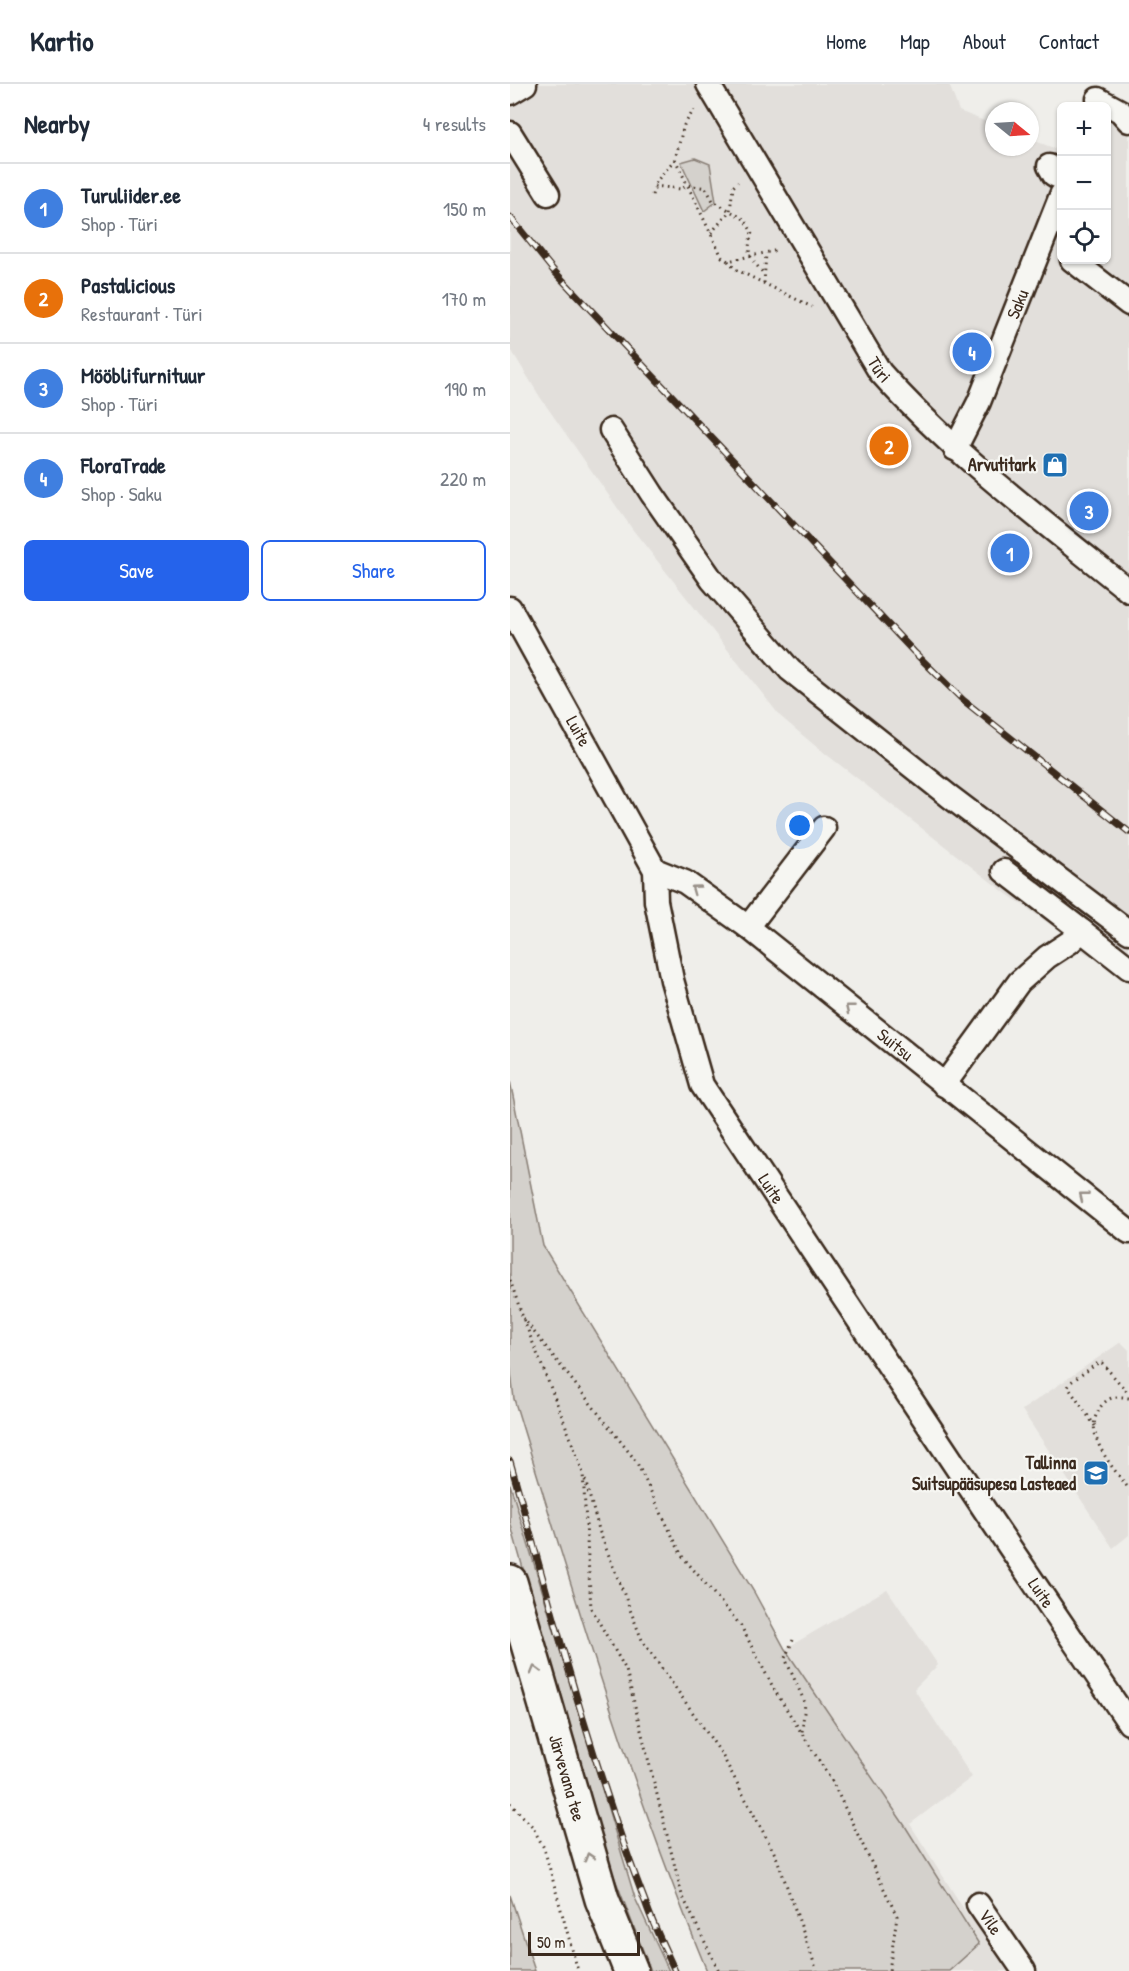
<!DOCTYPE html>
<meta charset="utf-8">
<style>
body{margin:0;font-family:"Patrick Hand",sans-serif;background:#f2f2f3;color:#1f2937}
.controls{position:absolute;right:18px;top:18px;display:grid;overflow:hidden;border-radius:9px;box-shadow:0 2px 4px #0004}
.controls button{width:54px;height:54px;display:grid;place-items:center;padding:0;border:0;border-bottom:2px solid #e0e1e3;background:#fff;color:#1f2937;font:30px sans-serif}
.compass{position:absolute;left:475px;top:18px;width:54px;height:54px;border-radius:50%;background:#fff;box-shadow:0 2px 4px #0004;rotate:108deg}
.scale{position:absolute;left:18px;bottom:15px;width:112px;box-sizing:border-box;padding-left:6px;border:3px solid #3b2a1e;border-top:0;font-size:16px;line-height:21px;white-space:nowrap;color:#3b2a1e;-webkit-text-stroke:4px #f6f6f2;paint-order:stroke}
.you{position:absolute;left:290px;top:742px;width:21px;height:21px;margin:-15px;border:4px solid #fff;border-radius:50%;background:#1a73e8;box-shadow:0 0 0 9px #1a73e833}
.badge{display:grid;place-items:center;width:39px;height:39px;border-radius:50%;background:#2563eb;color:#fff;font-size:20px;font-weight:700}
.pin{position:absolute;translate:-50% -50%;border:3px solid #fff;box-shadow:0 2px 6px #0006}
.list{margin:0;padding:0;list-style:none}
h2{display:flex;justify-content:space-between;align-items:center;height:78px;margin:0;padding:0 24px;font-size:26px}
h2 small{font-size:20px;font-weight:400;color:#747a83}
.list li{display:grid;grid-template-columns:39px 1fr auto;gap:18px;align-items:center;box-sizing:border-box;height:90px;padding:0 24px;border-top:2px solid #e0e1e3}
.list b{display:block;font-size:22px;white-space:nowrap}
.list p{margin:0;font-size:20px;white-space:nowrap;color:#747a83}
.list em{font-size:20px;font-style:normal;color:#747a83}
.actions{display:flex;gap:12px;padding:18px 24px}
.actions a{flex:1;padding:14px 0;border:2px solid #2563eb;border-radius:9px;text-align:center;font-size:21px;color:#2563eb}
.actions .main{background:#2563eb;color:#fff}
.icon{flex:none;width:33px;height:33px;fill:none;stroke:currentColor;stroke-width:2;stroke-linecap:round;stroke-linejoin:round}
.map{position:relative;flex:none;width:619px;height:1887px;overflow:hidden}
header{display:flex;align-items:center;gap:36px;box-sizing:border-box;height:84px;padding:0 30px;background:#fff;border-bottom:2px solid #e0e1e3}
header strong{font-size:28px}
nav{display:flex;gap:33px;margin-inline-start:auto;font-size:21px}
main{display:flex}
aside{flex:1;background:#fff}
.map>svg:first-child{display:block}
</style>
<header>
<strong>Kartio</strong>
<nav><a>Home</a><a>Map</a><a>About</a><a>Contact</a></nav>
</header>
<main>
<aside>
<h2>Nearby<small>4 results</small></h2>
<ul class="list">
<li><span class="badge" style="background:#3f7fe0">1</span><div><b>Turuliider.ee</b><p>Shop · Türi</p></div><em>150 m</em></li>
<li><span class="badge" style="background:#e8710a">2</span><div><b>Pastalicious</b><p>Restaurant · Türi</p></div><em>170 m</em></li>
<li><span class="badge" style="background:#3f7fe0">3</span><div><b>Mööblifurnituur</b><p>Shop · Türi</p></div><em>190 m</em></li>
<li><span class="badge" style="background:#3f7fe0">4</span><div><b>FloraTrade</b><p>Shop · Saku</p></div><em>220 m</em></li>
</ul>
<div class="actions"><a class="main">Save</a><a>Share</a></div>
</aside>
<div class="map">
<svg width="619" height="1887" viewBox="0 0 619 1887">
<rect width="100%" height="100%" fill="#efeeea"/>
<filter id="ink" filterUnits="userSpaceOnUse"><feTurbulence type="fractalNoise" baseFrequency=".0167" numOctaves="2"/><feDisplacementMap in="SourceGraphic" scale="12" xChannelSelector="R" yChannelSelector="G"/><feConvolveMatrix kernelMatrix="1 2 1 2 8 2 1 2 1" color-interpolation-filters="sRGB"/></filter>
<g filter="url(#ink)">
<g fill="#e2dfdb">
<path d="M 26,0 L 439,0 L 449,27 L 484,41 L 484,63 L 520,63 L 520,55 L 546,65 L 551,62 L 552,176 L 596,176 L 596,31 L 619,47 L 619,894 L 574,868 L 554,850 L 494,808 L 303,660 L 270,632 L 123,446 L 30,313 L 0,264 L 0,16 Z"/>
<path d="M 611,1258 L 619,1266 L 619,1451 L 603,1464 L 512,1326 Z"/>
<path d="M 377,1505 L 428,1581 L 404,1605 L 462,1693 L 400,1740 L 457,1830 L 508,1887 L 439,1887 L 469,1860 L 275,1565 Z"/>
</g>
<g fill="#d4d1cc" stroke="#887e75" stroke-width="1.5">
<path d="M 185,74 L 200,80 L 206,118 L 194,127 L 171,78 Z"/>
<path d="M 0,997 L 33,1162 L 244,1508 L 275,1565 L 395,1742 L 469,1860 L 439,1887 L 197,1887 C 120,1701 63,1507 4,1315 L 0,1280 Z"/>
<path d="M 0,1400 L 125,1814 L 159,1887 L 141,1887 L 98,1777 L 58,1645 L 0,1438 Z"/>
<path d="M 0,1811 L 25,1887 L 0,1887 Z"/>
</g>
<g fill="none" stroke-linecap="round" stroke-linejoin="round">
<g stroke="#3b2a1e" stroke-width="27">
<g id="minor">
<path id="s1" d="M 198,0 L 370,288 C 444,371 533,437 619,507"/>
<path d="M 0,9 L 15,0"/>
<path d="M 588,15 L 610,27 L 619,37"/>
<path d="M 0,49 L 38,110"/>
<path d="M 539,82 L 544,91 L 552,94"/>
<path d="M 562,176 L 619,220"/>
<path d="M 101,346 L 142,410 L 202,496 L 280,586 L 439,712 L 619,848"/>
<path id="s2" d="M 445,365 L 469,318 L 552,109"/>
<path id="s3" d="M 0,524 L 145,786 L 146,817 L 162,896 L 192,1001 L 482,1437 L 619,1639"/>
<path id="s4" d="M 145,786 L 175,798 L 238,843 L 619,1148"/>
<path d="M 494,787 L 572,847"/>
<path d="M 238,843 L 314,744"/>
<path d="M 434,1001 L 509,898 L 537,873 L 560,858 L 572,847 L 619,884"/>
<path id="s5" d="M 468,1820 L 514,1887"/>
</g>
</g>
<g stroke="#3b2a1e" stroke-width="38">
<g id="highway">
<path id="s6" d="M 0,1498 L 92,1815 L 121,1887"/>
</g>
</g>
<g stroke="#3b2a1e" stroke-width="3" stroke-dasharray="1.5 4.5" stroke-linecap="butt">
<path d="M 165,75 L 212,173 L 218,177 L 268,166"/>
<path d="M 144,102 L 171,105 L 178,101 L 196,104 L 203,117 L 234,135 L 242,148 C 236,172 239,172 254,190"/>
<path d="M 142,111 L 146,98 L 165,75 L 174,41 L 184,26"/>
<path d="M 201,149 L 220,127 L 223,103 L 228,98"/>
<path d="M 218,177 L 225,185 L 302,223"/>
<path d="M 254,199 L 256,169"/>
<path d="M 0,1196 L 13,1234 L 59,1350 L 73,1389 L 81,1524 L 116,1586 L 172,1811 L 209,1887"/>
<path d="M 13,1234 L 126,1377 L 172,1472 L 231,1542 L 265,1607 L 322,1697 L 387,1832 L 379,1887"/>
<path d="M 619,1314 C 609,1312 600,1312 593,1320 C 568,1347 603,1383 619,1405"/>
<path d="M 585,1342 L 558,1303 L 561,1298 L 588,1279 L 592,1279 L 619,1310"/>
<path d="M 75,1396 L 90,1449 L 132,1556 L 211,1669 L 266,1772 L 307,1887"/>
<path d="M 283,1556 L 275,1574 L 295,1619 L 292,1648"/>
<path d="M 0,1719 L 22,1742 L 34,1764 L 68,1887"/>
</g>
<use href="#minor" stroke="#f6f6f2" stroke-width="22"/>
<use href="#highway" stroke="#f6f6f2" stroke-width="33"/>
<g stroke="#3b2a1e" stroke-width="7">
<g id="rail">
<path d="M 0,133 L 43,186 L 404,568 L 453,616 L 619,748"/>
<path d="M 0,1377 C 42,1525 80,1676 136,1820 C 144,1843 155,1865 165,1887"/>
</g>
</g>
<use href="#rail" stroke="#f6f6f2" stroke-width="4.5" stroke-dasharray="14" stroke-linecap="butt"/>
</g>
<defs><path id="oneway-chevron" d="M-2-3.5L2.5 0L-2 3.5" fill="none" stroke-width="1.6" stroke-linecap="round" stroke-linejoin="round" transform="scale(1.5)"/></defs>
<g stroke="#989088">
<use href="#oneway-chevron" transform="translate(185 805) rotate(-144)"/>
<use href="#oneway-chevron" transform="translate(339 924) rotate(-141)"/>
<use href="#oneway-chevron" transform="translate(573 1112) rotate(-141)"/>
<use href="#oneway-chevron" transform="translate(25 1586) rotate(-106)"/>
<use href="#oneway-chevron" transform="translate(79 1773) rotate(-107)"/>
</g>
</g>
<defs>
<g id="shop-square" transform="scale(1.35)"><rect x="-9" y="-9" width="18" height="18" rx="4" fill="#1f6fb2" stroke="#f6f6f2"/><path d="M-5-2.5h2.3a2.7 3.5 0 0 1 5.4 0H5L5.5 6h-11ZM-1.5-2.5h3a1.5 2.3 0 0 0-3 0Z" fill="#fff"/></g>
<g id="school-square" transform="scale(1.35)"><rect x="-9" y="-9" width="18" height="18" rx="4" fill="#1f6fb2" stroke="#f6f6f2"/><path d="M0-5L7-2L0 1L-7-2ZM-4 1L0 2.5L4 1V4Q0 6-4 4Z" fill="#fff"/></g>
</defs>
<g fill-rule="evenodd">
<use href="#shop-square" x="545" y="381"/>
<use href="#school-square" x="586" y="1389"/>
</g>
<g text-anchor="middle" stroke-width="4.5" stroke-linejoin="round" paint-order="stroke">
<g font-size="18" fill="#3b2a1e" stroke="#f6f6f2">
<text dy="6" stroke="none"><textPath href="#s2" startOffset="158">Saku</textPath></text>
<text dy="6" stroke="none"><textPath href="#s1" startOffset="333">Türi</textPath></text>
<text dy="6" stroke="none"><textPath href="#s3" startOffset="141">Luite</textPath></text>
<text dy="6" stroke="none"><textPath href="#s4" startOffset="298">Suitsu</textPath></text>
<text dy="6" stroke="none"><textPath href="#s3" startOffset="645">Luite</textPath></text>
<text dy="6" stroke="none"><textPath href="#s3" startOffset="1131">Luite</textPath></text>
<text dy="6" stroke="none"><textPath href="#s6" startOffset="204">Järvevana tee</textPath></text>
<text dy="6" stroke="none"><textPath href="#s5" startOffset="22">Vile</textPath></text>
</g>
<g font-size="18" font-weight="bold" fill="#3b2a1e" stroke="#f6f6f2" text-anchor="end">
<text x="526" y="387">Arvutitark</text>
<text x="566" y="1385">Tallinna<tspan x="566" dy="21">Suitsupääsupesa Lasteaed</tspan></text>
</g>
</g>
</svg>
<div class="controls">
<button>+</button>
<button>−</button>
<button><svg class="icon" aria-label="locate" viewBox="0 0 24 24"><circle cx="12" cy="12" r="6"/><path d="M12 2v4M12 18v4M2 12h4M18 12h4"/></svg></button>
</div>
<svg class="compass" viewBox="-18 -18 36 36"><path d="M0-13l5 13h-10z" fill="#e53935"/><path d="M0 13l5-13h-10z" fill="#747a83"/></svg>
<div class="scale">50 m</div>
<div class="you"></div>
<div class="pin badge" style="left:500px;top:469px;background:#3f7fe0">1</div>
<div class="pin badge" style="left:379px;top:362px;background:#e8710a">2</div>
<div class="pin badge" style="left:579px;top:427px;background:#3f7fe0">3</div>
<div class="pin badge" style="left:462px;top:268px;background:#3f7fe0">4</div>
</div>
</main>
